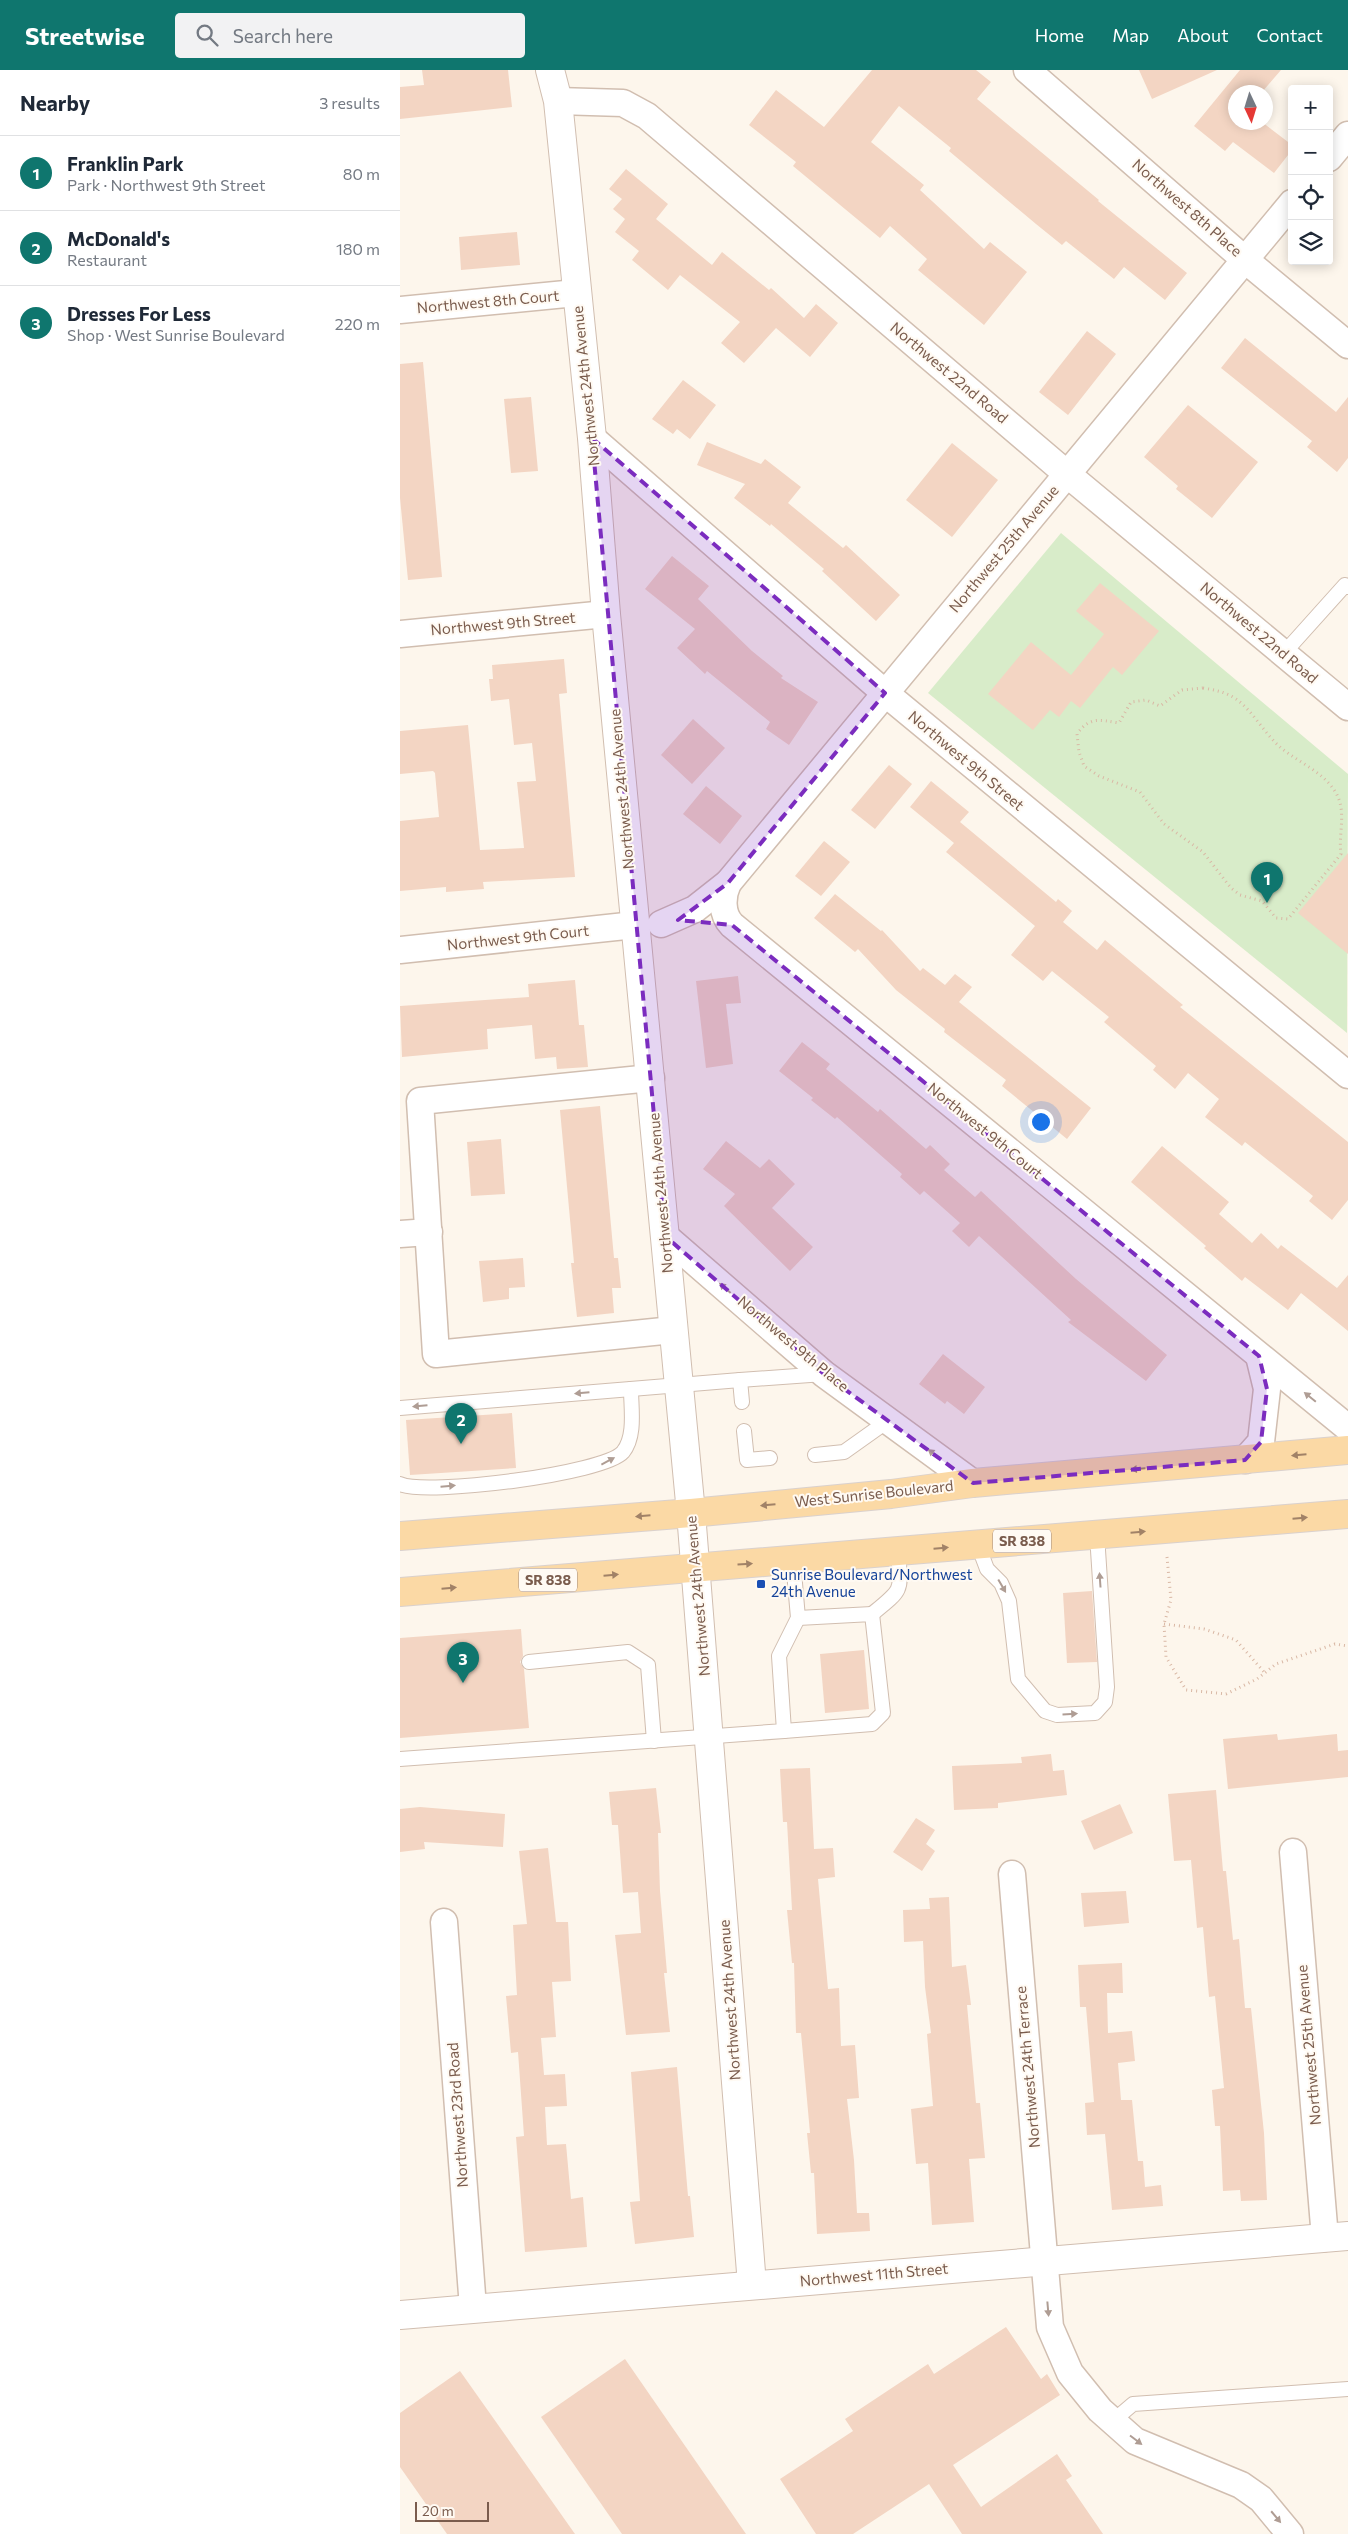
<!DOCTYPE html>
<meta charset="utf-8">
<style>
body{margin:0;font-family:Commissioner,sans-serif;background:#f2f2f3;color:#1f2937}
.controls{position:absolute;right:15px;top:15px;display:grid;overflow:hidden;border-radius:5px;box-shadow:0 2px 12px #0003}
.controls button{width:45px;height:45px;display:grid;place-items:center;padding:0;border:0;border-bottom:1px solid #e0e1e3;background:#fff;color:#1f2937;font:25px sans-serif}
.compass{position:absolute;left:828px;top:15px;width:45px;height:45px;border-radius:50%;background:#fff;box-shadow:0 2px 12px #0003;rotate:176deg}
.scale{position:absolute;left:15px;bottom:12px;width:74px;box-sizing:border-box;padding-left:5px;border:2px solid #7a5c4d;border-top:0;font-size:14px;line-height:18px;white-space:nowrap;color:#7a5c4d;-webkit-text-stroke:4px #fffaf3;paint-order:stroke}
.you{position:absolute;left:640px;top:1051px;width:18px;height:18px;margin:-12px;border:4px solid #fff;border-radius:50%;background:#1a73e8;box-shadow:0 0 0 8px #1a73e833}
.badge{display:grid;place-items:center;width:32px;height:32px;border-radius:50%;background:#0f766e;color:#fff;font-size:16px;font-weight:700}
.pin{position:absolute;translate:-50% -41px;filter:drop-shadow(0 1px 2px #0008)}
.pin::after{content:'';position:absolute;top:26px;width:18px;height:15px;background:inherit;clip-path:polygon(0 0,100% 0,50% 100%)}
.list{margin:0;padding:0;list-style:none}
h2{display:flex;justify-content:space-between;align-items:center;height:65px;margin:0;padding:0 20px;font-size:21px}
h2 small{font-size:16px;font-weight:400;color:#747a83}
.list li{display:grid;grid-template-columns:32px 1fr auto;gap:15px;align-items:center;box-sizing:border-box;height:75px;padding:0 20px;border-top:1px solid #e0e1e3}
.list b{display:block;font-size:19px;white-space:nowrap}
.list p{margin:0;font-size:16px;white-space:nowrap;color:#747a83}
.list em{font-size:16px;font-style:normal;color:#747a83}
.icon{flex:none;width:28px;height:28px;fill:none;stroke:currentColor;stroke-width:2;stroke-linecap:round;stroke-linejoin:round}
.map{position:relative;flex:none;width:948px;height:2464px;overflow:hidden}
header{display:flex;align-items:center;gap:30px;box-sizing:border-box;height:70px;padding:0 25px;background:#0f766e;color:#fff}
header strong{font-size:24px}
nav{display:flex;gap:28px;margin-inline-start:auto;font-size:18px}
.search{width:350px;height:45px;background:#f2f2f3;display:flex;align-items:center;gap:12px;box-sizing:border-box;padding:0 18px;border-radius:5px;color:#747a83;font-size:19px}
main{display:flex}
aside{flex:1;background:#fff}
.map>svg:first-child{display:block}
</style>
<header>
<strong>Streetwise</strong>
<div class="search"><svg class="icon" aria-label="search" viewBox="0 0 24 24"><circle cx="10" cy="10" r="6"/><path d="M15 15l6 6"/></svg>Search here</div>
<nav><a>Home</a><a>Map</a><a>About</a><a>Contact</a></nav>
</header>
<main>
<aside>
<h2>Nearby<small>3 results</small></h2>
<ul class="list">
<li><span class="badge">1</span><div><b>Franklin Park</b><p>Park · Northwest 9th Street</p></div><em>80 m</em></li>
<li><span class="badge">2</span><div><b>McDonald's</b><p>Restaurant</p></div><em>180 m</em></li>
<li><span class="badge">3</span><div><b>Dresses For Less</b><p>Shop · West Sunrise Boulevard</p></div><em>220 m</em></li>
</ul>
</aside>
<div class="map">
<svg width="948" height="2464" viewBox="0 0 948 2464">
<rect width="100%" height="100%" fill="#fdf6ec"/>
<path fill="#d8ecc9" d="M 661,463 L 948,704 L 947,963 L 528,623 Z"/>
<g fill="#f3d5c3">
<path d="M 22,0 L 108,0 L 112,37 L 0,49 L 0,17 L 24,15 Z"/>
<path d="M 472,0 L 576,0 L 591,12 L 577,29 L 699,130 L 698,131 L 787,203 L 765,230 L 724,197 L 714,209 L 666,171 L 662,175 L 636,154 L 549,81 L 551,78 L 499,36 L 471,72 L 524,115 L 520,120 L 584,179 L 590,172 L 627,202 L 584,255 L 518,200 L 527,189 L 490,156 L 480,168 L 393,96 L 396,92 L 349,55 L 376,20 L 424,57 Z"/>
<path d="M 739,0 L 817,0 L 752,29 Z"/>
<path d="M 840,0 L 881,0 L 862,22 L 836,22 L 836,52 L 862,52 L 892,75 L 892,80 L 874,103 L 833,72 L 825,81 L 794,56 Z"/>
<path d="M 226,99 L 268,134 L 256,149 L 312,195 L 322,182 L 369,220 L 371,218 L 404,248 L 416,234 L 438,253 L 410,287 L 376,258 L 344,293 L 321,273 L 340,252 L 280,205 L 268,220 L 232,190 L 239,181 L 215,162 L 225,149 L 213,139 L 222,129 L 209,119 Z"/>
<path d="M 117,162 L 120,195 L 61,200 L 59,167 Z"/>
<path d="M 687,261 L 716,284 L 668,345 L 639,322 Z"/>
<path d="M 845,268 L 936,342 L 948,327 L 948,388 L 937,402 L 907,377 L 912,371 L 821,298 Z"/>
<path d="M 23,292 L 42,507 L 8,510 L 0,428 L 0,294 Z"/>
<path d="M 283,310 L 316,335 L 290,369 L 277,359 L 273,364 L 252,349 Z"/>
<path d="M 131,327 L 138,401 L 111,403 L 104,329 Z"/>
<path d="M 788,335 L 858,392 L 812,448 L 776,419 L 778,416 L 744,387 Z"/>
<path d="M 307,372 L 361,394 L 365,389 L 401,417 L 388,433 L 443,478 L 446,475 L 500,525 L 476,551 L 422,501 L 424,499 L 371,454 L 370,456 L 334,428 L 345,414 L 297,395 Z"/>
<path d="M 552,373 L 598,410 L 552,467 L 506,430 Z"/>
<path d="M 272,486 L 309,516 L 298,529 L 352,581 L 383,606 L 381,608 L 418,632 L 389,675 L 366,659 L 370,652 L 307,601 L 305,604 L 277,578 L 295,559 L 245,519 Z"/>
<path d="M 700,513 L 759,561 L 722,605 L 713,597 L 680,638 L 671,631 L 659,647 L 650,640 L 633,660 L 588,624 L 631,572 L 671,605 L 704,564 L 676,541 Z"/>
<path d="M 164,589 L 167,623 L 159,624 L 175,807 L 83,812 L 84,819 L 46,822 L 46,817 L 0,821 L 0,751 L 39,747 L 35,703 L 33,701 L 0,704 L 0,661 L 68,655 L 80,780 L 124,778 L 117,712 L 136,711 L 132,673 L 114,675 L 109,629 L 91,631 L 89,609 L 93,609 L 92,595 Z"/>
<path d="M 293,649 L 325,678 L 292,714 L 261,685 Z"/>
<path d="M 489,695 L 512,714 L 475,759 L 451,740 Z"/>
<path d="M 531,711 L 569,742 L 560,752 L 656,832 L 658,829 L 672,841 L 663,852 L 697,880 L 705,870 L 783,935 L 780,937 L 948,1072 L 948,1130 L 932,1150 L 909,1131 L 913,1126 L 845,1072 L 842,1076 L 805,1047 L 819,1029 L 788,1003 L 775,1019 L 753,1000 L 756,996 L 704,952 L 709,947 L 652,901 L 643,911 L 611,885 L 635,856 L 546,782 L 554,773 L 510,737 Z"/>
<path d="M 306,716 L 342,746 L 320,774 L 283,744 Z"/>
<path d="M 424,771 L 450,792 L 421,826 L 395,806 Z"/>
<path d="M 948,783 L 948,884 L 898,843 Z"/>
<path d="M 435,824 L 481,861 L 482,860 L 520,901 L 523,898 L 545,915 L 555,904 L 572,917 L 559,932 L 691,1038 L 667,1069 L 602,1016 L 606,1010 L 544,962 L 545,959 L 496,920 L 458,879 L 455,882 L 414,848 Z"/>
<path d="M 338,906 L 341,933 L 326,934 L 333,994 L 306,998 L 296,911 Z"/>
<path d="M 175,910 L 179,955 L 184,955 L 188,997 L 157,999 L 156,987 L 135,989 L 132,955 L 87,959 L 88,979 L 2,987 L 0,936 L 129,927 L 128,914 Z"/>
<path d="M 402,972 L 430,994 L 426,999 L 478,1042 L 480,1039 L 526,1079 L 530,1075 L 550,1094 L 544,1100 L 575,1127 L 581,1121 L 676,1209 L 767,1285 L 746,1311 L 668,1252 L 671,1250 L 579,1166 L 569,1177 L 552,1161 L 560,1153 L 524,1121 L 520,1125 L 500,1107 L 502,1104 L 437,1047 L 435,1049 L 411,1030 L 413,1028 L 379,1001 Z"/>
<path d="M 200,1036 L 214,1188 L 218,1188 L 221,1218 L 212,1218 L 214,1243 L 177,1247 L 171,1193 L 174,1193 L 160,1040 Z"/>
<path d="M 101,1069 L 105,1124 L 71,1126 L 67,1072 Z"/>
<path d="M 326,1071 L 360,1098 L 369,1089 L 395,1114 L 372,1138 L 413,1177 L 390,1201 L 324,1136 L 335,1124 L 303,1099 Z"/>
<path d="M 762,1076 L 829,1132 L 819,1144 L 852,1173 L 861,1163 L 878,1179 L 881,1175 L 937,1218 L 948,1205 L 948,1261 L 901,1223 L 888,1240 L 845,1207 L 842,1211 L 804,1178 L 806,1176 L 731,1112 Z"/>
<path d="M 123,1188 L 125,1217 L 109,1218 L 109,1229 L 83,1232 L 79,1191 Z"/>
<path d="M 543,1284 L 585,1317 L 564,1344 L 547,1331 L 545,1334 L 519,1314 Z"/>
<path d="M 112,1343 L 116,1398 L 10,1405 L 6,1350 Z"/>
<path d="M 692,1521 L 697,1592 L 667,1593 L 663,1523 Z"/>
<path d="M 121,1559 L 123,1586 L 120,1592 L 124,1599 L 129,1658 L 0,1668 L 0,1568 Z"/>
<path d="M 464,1580 L 469,1639 L 425,1643 L 420,1584 Z"/>
<path d="M 877,1664 L 878,1670 L 937,1664 L 938,1681 L 948,1680 L 948,1707 L 828,1719 L 823,1669 Z"/>
<path d="M 651,1684 L 653,1701 L 664,1700 L 667,1725 L 598,1733 L 598,1738 L 554,1740 L 552,1696 L 622,1693 L 621,1687 Z"/>
<path d="M 410,1698 L 414,1779 L 433,1778 L 435,1807 L 418,1809 L 428,1919 L 439,1918 L 441,1976 L 455,1975 L 459,2028 L 447,2029 L 454,2090 L 457,2143 L 469,2143 L 470,2161 L 417,2164 L 414,2103 L 411,2103 L 407,2063 L 410,2063 L 401,1963 L 396,1963 L 394,1893 L 392,1893 L 387,1840 L 392,1840 L 387,1752 L 383,1752 L 380,1699 Z"/>
<path d="M 256,1718 L 261,1763 L 258,1763 L 260,1821 L 267,1903 L 264,1903 L 270,1962 L 226,1965 L 215,1865 L 241,1863 L 238,1822 L 223,1823 L 218,1755 L 212,1755 L 209,1722 Z"/>
<path d="M 816,1720 L 823,1801 L 826,1801 L 833,1870 L 839,1869 L 845,1938 L 851,1938 L 864,2063 L 867,2130 L 841,2131 L 840,2120 L 823,2121 L 820,2056 L 815,2056 L 812,2020 L 824,2018 L 815,1926 L 809,1927 L 803,1857 L 797,1858 L 791,1790 L 774,1791 L 768,1724 Z"/>
<path d="M 720,1734 L 733,1763 L 694,1780 L 681,1751 Z"/>
<path d="M 20,1737 L 105,1744 L 103,1777 L 24,1772 L 25,1779 L 0,1782 L 0,1739 Z"/>
<path d="M 516,1748 L 535,1760 L 526,1774 L 535,1781 L 522,1801 L 493,1782 Z"/>
<path d="M 148,1778 L 156,1852 L 168,1852 L 171,1911 L 152,1912 L 156,1967 L 141,1968 L 144,2005 L 165,2004 L 167,2036 L 145,2037 L 147,2075 L 166,2074 L 171,2129 L 183,2127 L 187,2177 L 125,2182 L 116,2067 L 124,2066 L 118,1982 L 111,1983 L 106,1926 L 117,1925 L 113,1855 L 127,1854 L 119,1781 Z"/>
<path d="M 726,1821 L 729,1853 L 684,1857 L 681,1823 Z"/>
<path d="M 549,1827 L 552,1897 L 566,1895 L 571,1935 L 567,1935 L 576,2033 L 580,2033 L 585,2088 L 569,2089 L 574,2152 L 532,2155 L 528,2093 L 516,2094 L 511,2039 L 533,2036 L 527,1964 L 531,1963 L 525,1917 L 523,1871 L 504,1872 L 503,1840 L 530,1839 L 529,1828 Z"/>
<path d="M 722,1893 L 723,1923 L 707,1923 L 708,1963 L 732,1961 L 735,1991 L 718,1993 L 721,2030 L 732,2030 L 738,2091 L 743,2091 L 745,2117 L 761,2115 L 763,2136 L 712,2140 L 705,2064 L 687,2065 L 685,2033 L 694,2032 L 686,1937 L 680,1937 L 678,1895 Z"/>
<path d="M 277,1997 L 288,2126 L 290,2126 L 294,2167 L 235,2174 L 230,2132 L 240,2131 L 231,2002 Z"/>
<path d="M 606,2257 L 641,2309 L 647,2304 L 660,2325 L 553,2395 L 581,2437 L 657,2384 L 672,2406 L 666,2410 L 703,2464 L 562,2464 L 529,2414 L 453,2464 L 416,2464 L 380,2409 L 453,2361 L 445,2349 L 528,2294 L 534,2304 Z"/>
<path d="M 225,2289 L 346,2464 L 222,2464 L 141,2347 Z"/>
<path d="M 60,2301 L 175,2464 L 47,2464 L 0,2397 L 0,2343 Z"/>
</g>
<g fill="none" stroke-linecap="round" stroke-linejoin="round">
<g stroke="#d1beb0" stroke-width="16">
<g id="service">
<path d="M 884,583 L 945,515 L 948,517"/>
<path d="M 342,1332 L 340,1310 L 424,1304"/>
<path d="M 0,1338 L 340,1310"/>
<path d="M 344,1361 L 347,1390 L 370,1388"/>
<path d="M 415,1385 L 444,1382 L 489,1350"/>
<path d="M 0,1414 C 26,1426 204,1404 223,1382 C 236,1366 231,1338 231,1319"/>
<path d="M 578,1475 L 587,1499 L 601,1513 L 609,1531 L 618,1609 L 645,1641 L 657,1645 L 695,1643 L 705,1632 L 707,1617 L 697,1465"/>
<path d="M 472,1544 C 504,1518 501,1522 498,1482"/>
<path d="M 129,1592 L 228,1582 L 248,1595 L 254,1671"/>
<path d="M 384,1661 L 472,1654 L 483,1643 L 472,1544 L 398,1548"/>
<path d="M 0,1689 L 384,1661 L 379,1586 L 398,1548 L 393,1490"/>
<path d="M 713,2351 L 733,2334 L 948,2319"/>
</g>
</g>
<g stroke="#d1beb0" stroke-width="29">
<g id="minor">
<path d="M 627,0 L 844,189 L 948,275"/>
<path d="M 158,31 L 223,33 L 247,46 L 667,404 L 948,637"/>
<path d="M 929,88 L 948,65"/>
<path d="M 892,133 L 328,813 C 322,826 321,844 332,855 L 948,1358"/>
<path d="M 0,240 L 176,223"/>
<path d="M 192,368 L 485,623 L 948,1005"/>
<path d="M 0,564 L 206,544"/>
<path d="M 261,854 L 295,839 L 328,813"/>
<path d="M 0,880 L 235,855"/>
<path d="M 251,1008 L 20,1031 L 36,1284 L 273,1260"/>
<path d="M 0,1164 L 29,1162"/>
<path d="M 265,1166 L 424,1304 L 573,1413"/>
<path d="M 845,1390 L 861,1372 L 867,1319 L 859,1286"/>
<path d="M 893,1782 L 925,2168"/>
<path d="M 612,1804 L 650,2257 L 670,2303 L 700,2340 L 735,2371 L 841,2415 L 861,2429 L 890,2464"/>
<path d="M 44,1852 L 73,2238"/>
</g>
</g>
<g stroke="#d1beb0" stroke-width="30">
<g id="tertiary">
<path d="M 150,0 L 158,31 L 192,368 L 206,544 L 291,1443 L 352,2215"/>
<path d="M 0,2245 L 948,2166"/>
</g>
</g>
<g stroke="#dad1cd" stroke-width="30">
<g id="primary">
<path d="M 0,1466 L 291,1443 L 491,1424 L 573,1413 L 948,1380"/>
<path d="M 0,1522 L 948,1444"/>
</g>
</g>
<g stroke="#d9b8a5" stroke-width="3" stroke-dasharray="1 4" stroke-linecap="butt">
<path d="M 803,618 C 815,620 826,622 836,629 C 853,641 864,663 880,677 C 899,693 924,702 936,723 C 947,742 938,764 941,784 L 888,849 L 876,848 L 862,831 L 840,825 L 831,818 L 803,782 L 764,754 L 740,722 L 699,706 L 684,696 L 679,682 L 677,664 C 690,646 700,650 719,653 L 731,632 L 746,630 L 760,636 L 782,620 Z"/>
<path d="M 767,1487 L 771,1530 L 764,1554 L 766,1587 L 786,1620 L 826,1624 L 857,1609 L 876,1594 L 935,1574 L 948,1576"/>
<path d="M 764,1554 L 804,1559 L 836,1570 L 865,1603"/>
</g>
<use href="#service" stroke="#fff" stroke-width="14"/>
<use href="#minor" stroke="#fff" stroke-width="26"/>
<use href="#tertiary" stroke="#fff" stroke-width="28"/>
<use href="#primary" stroke="#fbd9a5" stroke-width="28"/>
</g>
<defs><path id="oneway-solid" d="M-6-.8H1V-3.2L6.5 0L1 3.2V.8H-6Z" transform="scale(1.25)"/></defs>
<g fill="#af9d94">
<use href="#oneway-solid" transform="translate(325 1218) rotate(-139)"/>
<use href="#oneway-solid" transform="translate(182 1323) rotate(175)"/>
<use href="#oneway-solid" transform="translate(910 1327) rotate(-141)"/>
<use href="#oneway-solid" transform="translate(20 1336) rotate(175)"/>
<use href="#oneway-solid" transform="translate(534 1384) rotate(-143)"/>
<use href="#oneway-solid" transform="translate(208 1391) rotate(-28)"/>
<use href="#oneway-solid" transform="translate(48 1416) rotate(-5)"/>
<use href="#oneway-solid" transform="translate(700 1510) rotate(-94)"/>
<use href="#oneway-solid" transform="translate(602 1516) rotate(60)"/>
<use href="#oneway-solid" transform="translate(670 1644) rotate(-3)"/>
<use href="#oneway-solid" transform="translate(648 2239) rotate(85)"/>
<use href="#oneway-solid" transform="translate(736 2370) rotate(37)"/>
<use href="#oneway-solid" transform="translate(876 2447) rotate(50)"/>
</g>
<g fill="#a18267">
<use href="#oneway-solid" transform="translate(899 1385) rotate(175)"/>
<use href="#oneway-solid" transform="translate(738 1399) rotate(175)"/>
<use href="#oneway-solid" transform="translate(368 1435) rotate(175)"/>
<use href="#oneway-solid" transform="translate(243 1446) rotate(175)"/>
<use href="#oneway-solid" transform="translate(900 1448) rotate(-5)"/>
<use href="#oneway-solid" transform="translate(738 1462) rotate(-5)"/>
<use href="#oneway-solid" transform="translate(541 1478) rotate(-5)"/>
<use href="#oneway-solid" transform="translate(345 1494) rotate(-4)"/>
<use href="#oneway-solid" transform="translate(211 1505) rotate(-5)"/>
<use href="#oneway-solid" transform="translate(49 1518) rotate(-5)"/>
</g>
<path fill="#7b2cbf" fill-opacity="0.2" stroke="#7b2cbf" stroke-width="4" stroke-dasharray="10 6" stroke-linejoin="round" d="M 192,368 L 485,623 L 328,813 L 278,850 L 332,855 L 859,1286 L 867,1319 L 861,1372 L 845,1390 L 573,1413 L 424,1304 L 265,1166 Z"/>
<rect fill="#1a4fb4" stroke="#fffaf3" stroke-width="2" x="356" y="1509" width="10" height="10" rx="2.5"/>
<g text-anchor="middle" stroke-width="4" stroke-linejoin="round" paint-order="stroke">
<g fill="#fffaf3" stroke="#a28b7f" stroke-width="1">
<rect x="593" y="1459.5" width="58" height="23" rx="4"/>
<rect x="119" y="1498.5" width="58" height="23" rx="4"/>
</g>
<g font-size="14" font-weight="bold" fill="#7a5c4d">
<text x="622" y="1476">SR 838</text>
<text x="148" y="1515">SR 838</text>
</g>
<g font-size="15" fill="#7a5c4d" stroke="#fffaf3">
<text transform="translate(787 138) rotate(41)" y="5">Northwest 8th Place</text>
<text transform="translate(88 232) rotate(-5)" y="5">Northwest 8th Court</text>
<text transform="translate(549 303) rotate(40)" y="5">Northwest 22nd Road</text>
<text transform="translate(186 316) rotate(-96)" y="5">Northwest 24th Avenue</text>
<text transform="translate(604 479) rotate(-50)" y="5">Northwest 25th Avenue</text>
<text transform="translate(103 554) rotate(-5)" y="5">Northwest 9th Street</text>
<text transform="translate(859 563) rotate(40)" y="5">Northwest 22nd Road</text>
<text transform="translate(566 691) rotate(40)" y="5">Northwest 9th Street</text>
<text transform="translate(222 719) rotate(-95)" y="5">Northwest 24th Avenue</text>
<text transform="translate(118 868) rotate(-6)" y="5">Northwest 9th Court</text>
<text transform="translate(585 1061) rotate(39)" y="5">Northwest 9th Court</text>
<text transform="translate(261 1123) rotate(-95)" y="5">Northwest 24th Avenue</text>
<text transform="translate(393 1274) rotate(40)" y="5">Northwest 9th Place</text>
<text transform="translate(474 1424) rotate(-6)" y="5">West Sunrise Boulevard</text>
<text transform="translate(298 1526) rotate(-95)" y="5">Northwest 24th Avenue</text>
<text transform="translate(330 1930) rotate(-94)" y="5">Northwest 24th Avenue</text>
<text transform="translate(909 1975) rotate(-95)" y="5">Northwest 25th Avenue</text>
<text transform="translate(628 1997) rotate(-95)" y="5">Northwest 24th Terrace</text>
<text transform="translate(58 2045) rotate(-94)" y="5">Northwest 23rd Road</text>
<text transform="translate(474 2205) rotate(-5)" y="5">Northwest 11th Street</text>
</g>
<g font-size="15" fill="#164399" stroke="#fffaf3" text-anchor="start">
<text x="371" y="1510">Sunrise Boulevard/Northwest<tspan x="371" dy="17">24th Avenue</tspan></text>
</g>
</g>
</svg>
<div class="controls">
<button>+</button>
<button>−</button>
<button><svg class="icon" aria-label="locate" viewBox="0 0 24 24"><circle cx="12" cy="12" r="6"/><path d="M12 2v4M12 18v4M2 12h4M18 12h4"/></svg></button>
<button><svg class="icon" aria-label="layers" viewBox="0 0 24 24"><path d="M12 4l9 5-9 5-9-5zM3 14l9 5 9-5"/></svg></button>
</div>
<svg class="compass" viewBox="-18 -18 36 36"><path d="M0-13l5 13h-10z" fill="#e53935"/><path d="M0 13l5-13h-10z" fill="#747a83"/></svg>
<div class="scale">20 m</div>
<div class="you"></div>
<div class="pin badge" style="left:867px;top:833px">1</div>
<div class="pin badge" style="left:61px;top:1374px">2</div>
<div class="pin badge" style="left:63px;top:1613px">3</div>
</div>
</main>
